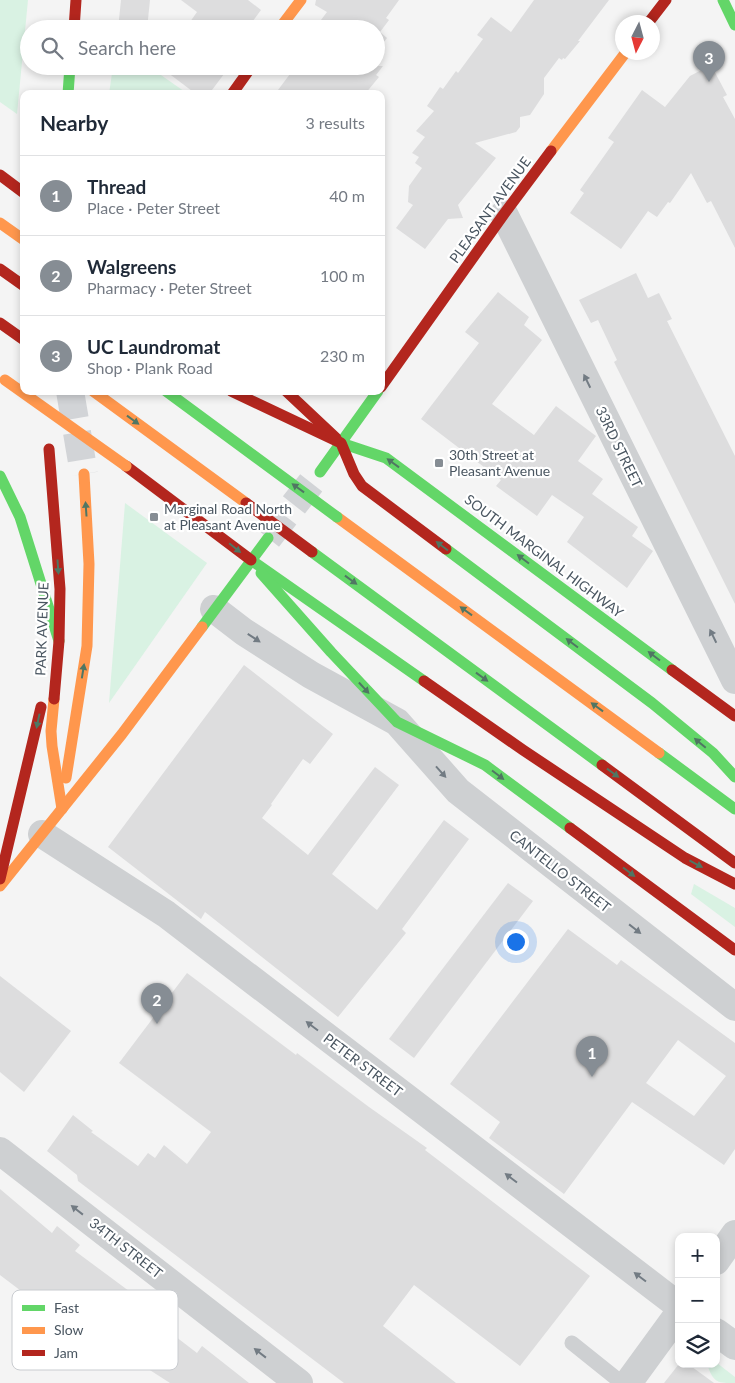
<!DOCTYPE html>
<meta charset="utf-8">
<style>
body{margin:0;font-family:Lato,sans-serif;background:#f2f2f3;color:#1f2937}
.controls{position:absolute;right:15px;bottom:15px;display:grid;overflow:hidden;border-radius:10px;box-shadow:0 2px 8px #0003}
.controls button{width:45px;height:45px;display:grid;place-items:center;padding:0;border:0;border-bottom:1px solid #e0e1e3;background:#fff;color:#1f2937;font:25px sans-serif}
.compass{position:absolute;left:615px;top:15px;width:45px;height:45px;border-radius:50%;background:#fff;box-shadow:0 2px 8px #0003;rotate:186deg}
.you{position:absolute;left:515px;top:941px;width:18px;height:18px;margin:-12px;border:4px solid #fff;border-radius:50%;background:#1a73e8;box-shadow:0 0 0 8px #1a73e833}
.badge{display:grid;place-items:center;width:32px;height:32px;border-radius:50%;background:#868d94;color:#fff;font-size:16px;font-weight:700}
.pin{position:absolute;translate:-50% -41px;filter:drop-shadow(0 1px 2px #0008)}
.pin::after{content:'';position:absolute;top:26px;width:18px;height:15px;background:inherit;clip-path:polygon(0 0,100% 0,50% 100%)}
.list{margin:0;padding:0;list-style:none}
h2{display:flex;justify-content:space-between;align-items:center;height:65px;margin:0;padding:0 20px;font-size:21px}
h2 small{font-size:16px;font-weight:400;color:#747a83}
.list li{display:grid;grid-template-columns:32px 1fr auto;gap:15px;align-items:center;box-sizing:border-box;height:80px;padding:0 20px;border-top:1px solid #e0e1e3}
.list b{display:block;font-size:19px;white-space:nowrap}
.list p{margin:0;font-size:16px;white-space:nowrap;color:#747a83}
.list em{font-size:16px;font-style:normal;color:#747a83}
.icon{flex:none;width:28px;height:28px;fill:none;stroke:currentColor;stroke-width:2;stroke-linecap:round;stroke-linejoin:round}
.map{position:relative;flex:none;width:735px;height:1383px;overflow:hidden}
.search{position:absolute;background:#fff;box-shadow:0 2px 8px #0003;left:20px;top:20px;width:365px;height:55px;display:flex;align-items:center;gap:12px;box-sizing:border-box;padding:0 18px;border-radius:28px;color:#747a83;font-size:19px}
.panel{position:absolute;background:#fff;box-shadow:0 2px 8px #0003;left:20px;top:90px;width:365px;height:305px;border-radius:10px}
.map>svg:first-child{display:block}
</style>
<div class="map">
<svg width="735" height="1383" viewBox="0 0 735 1383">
<rect width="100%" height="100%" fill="#f4f4f4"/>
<g fill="#d9f2e3">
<path d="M 0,0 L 28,0 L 17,114 L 0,102 Z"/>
<path d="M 113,66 L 148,66 L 188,94 L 109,94 Z"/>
<path d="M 125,503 L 207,563 L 109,703 Z"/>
<path d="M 694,884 L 735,908 L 735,927 L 691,894 Z"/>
<path d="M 717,1363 L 735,1377 L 735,1383 C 718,1383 714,1383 708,1367 L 711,1364 Z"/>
</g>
<g fill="#ddddde" fill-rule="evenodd">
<path d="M 121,0 L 150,0 L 147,29 L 118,29 Z"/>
<path d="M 181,0 L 248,0 L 261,10 L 250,25 L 252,27 L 251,29 L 185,29 L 197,12 Z"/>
<path d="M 316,0 L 399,0 L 386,18 L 389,20 L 380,32 L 387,38 L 376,52 L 376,29 L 315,28 L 327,12 L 315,5 Z"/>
<path d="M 534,0 L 609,0 L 578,41 L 580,41 L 565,59 L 563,58 L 562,60 L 559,58 L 544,78 L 544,94 L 530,115 L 520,117 L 520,127 L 516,132 L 475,143 L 496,158 L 458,205 L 463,218 L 448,219 L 425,249 L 396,228 L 413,205 L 408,202 L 409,186 L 422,168 L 415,163 L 419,157 L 412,153 L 425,137 L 416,131 L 434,111 L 427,106 L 440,87 L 443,89 L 456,71 L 458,73 L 483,39 L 477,35 L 491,17 L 511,32 Z"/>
<path d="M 711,65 L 727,95 L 723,97 L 735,119 L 735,248 L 711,201 L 707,203 L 691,173 L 670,203 L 668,202 L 657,217 L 648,211 L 621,249 L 570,213 L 584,193 L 580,190 L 614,142 L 608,138 L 642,90 L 665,107 L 690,76 Z"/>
<path d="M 159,66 L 230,66 L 209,94 L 196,94 Z"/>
<path d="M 296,66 L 383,66 L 376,75 L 379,77 L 365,94 L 275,94 Z"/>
<path d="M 636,273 L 648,298 L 659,293 L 672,319 L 667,321 L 735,456 L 735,604 L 614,362 L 617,360 L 598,320 L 591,323 L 579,300 Z"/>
<path d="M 498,292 L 529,317 L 524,325 L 542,340 L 492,404 L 534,435 L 556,406 L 596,436 L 578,461 L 603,479 L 592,494 L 638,527 L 632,536 L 653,551 L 627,588 L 567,542 L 584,517 L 552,495 L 537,516 L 496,486 L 501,480 L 421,419 L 479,343 L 465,332 Z"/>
<path d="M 244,665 L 333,734 L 310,764 L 303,759 L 271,804 L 272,805 L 262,818 L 308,855 L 375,767 L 399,785 L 332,874 L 377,910 L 444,820 L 469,839 L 402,929 L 406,933 L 338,1017 L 205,912 L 201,919 L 108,847 Z"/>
<path d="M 508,883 L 533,901 L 414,1058 L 389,1039 Z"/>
<path d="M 568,929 L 617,965 L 621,960 L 735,1043 L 735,1149 L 724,1165 L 632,1102 L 564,1194 L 489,1138 L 500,1122 L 450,1084 ZM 678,1040 L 726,1076 L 694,1116 L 646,1083 Z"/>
<path d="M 187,973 L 296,1055 L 297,1053 L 369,1107 L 427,1148 L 425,1150 L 590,1276 L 520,1366 L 414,1285 L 383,1326 L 456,1383 L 344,1383 L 78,1181 L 77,1175 L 47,1151 L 73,1115 L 93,1131 L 91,1132 L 138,1166 L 148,1153 L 155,1158 L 164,1145 L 187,1164 L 211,1132 L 119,1063 Z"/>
<path d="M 0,976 L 71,1031 L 24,1092 L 0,1072 Z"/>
<path d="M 0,1189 L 52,1233 L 57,1226 L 80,1245 L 75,1251 L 129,1291 L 124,1297 L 197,1353 L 202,1346 L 249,1383 L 170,1383 L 142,1365 L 140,1367 L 108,1343 L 107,1345 L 86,1329 L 87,1327 L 43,1295 L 37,1303 L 0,1275 Z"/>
<path d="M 679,1364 L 688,1364 L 714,1383 L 664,1383 Z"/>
</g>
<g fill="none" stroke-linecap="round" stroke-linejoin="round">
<g stroke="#d2d4d7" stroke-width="28" stroke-dasharray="28 14" stroke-linecap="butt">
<path d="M 70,391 L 84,474"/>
<path d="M 268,538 L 319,473"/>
</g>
<path stroke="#ced0d2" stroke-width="15" d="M 572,1343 L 622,1383"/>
<g stroke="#ced0d2" stroke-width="28">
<path d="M 504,214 L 735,680"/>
<path d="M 214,609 L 244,632 L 311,675 L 397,722 L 458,791 L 735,1007"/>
<path d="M 42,834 L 166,914 L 679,1306"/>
<path d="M 0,1151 L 299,1383"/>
<path d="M 716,1261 L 735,1234"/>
<path d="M 716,1332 L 735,1346"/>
<path d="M 628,1383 L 679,1313"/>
</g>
<g stroke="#63d668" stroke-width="11">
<path d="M 723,0 L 735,25"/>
<path d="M 68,94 L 70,66"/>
<path d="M 341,443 L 386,458 L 672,670"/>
<path d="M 320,472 L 378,391"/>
<path d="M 0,476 L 20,517 L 59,641"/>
<path d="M 446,549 L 652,703 L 713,753 L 735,777"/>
<path d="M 312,552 L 602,765"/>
<path d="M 251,560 L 424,681"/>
<path d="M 261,573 L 331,652 L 397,722 L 485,765 L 570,828"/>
<path d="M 202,627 L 268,538"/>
<path d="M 659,753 L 735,809"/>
</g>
<g stroke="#ff974d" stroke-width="11">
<path d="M 279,29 L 301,0"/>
<path d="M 551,151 L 626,52"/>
<path d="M 0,223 L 24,240"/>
<path d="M 337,517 L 659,753"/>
<path d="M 54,699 L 51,731 L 52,746 L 62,809"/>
<path d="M 66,778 L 87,646 L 89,564 L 84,474"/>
<path d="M 0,886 L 122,734 L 202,627"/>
</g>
<g stroke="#b3261e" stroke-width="11">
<path d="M 649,22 L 666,0"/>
<path d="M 74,29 L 76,0"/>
<path d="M 232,94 L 252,66"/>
<path d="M 0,175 L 24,193"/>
<path d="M 0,269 L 24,286"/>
<path d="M 0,323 L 24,340"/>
<path d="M 381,387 L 504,214 L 551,151"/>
<path d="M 231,391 L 341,443 L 354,474 L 362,486 L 446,549"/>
<path d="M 286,391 L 336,438"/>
<path d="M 49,449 L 60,589 L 59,641 L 54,699"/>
<path d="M 126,466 L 251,560"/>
<path d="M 672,670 L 735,716"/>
<path d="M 424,681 L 523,750 L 685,858 L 735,884"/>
<path d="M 602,765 L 735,863"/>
<path d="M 570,828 L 735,950"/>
<path d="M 0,879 L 41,707"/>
</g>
<path stroke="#63d668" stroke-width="11" d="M 166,391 L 337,517"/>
<g stroke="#ff974d" stroke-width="11">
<path d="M 5,380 L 126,466"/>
<path d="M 93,391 L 246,503"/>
</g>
<path stroke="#b3261e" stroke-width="11" d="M 246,503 L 312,552"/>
</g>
<defs><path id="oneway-solid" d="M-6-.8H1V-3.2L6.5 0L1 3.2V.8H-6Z" transform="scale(1.25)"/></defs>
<g fill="#727b83">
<use href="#oneway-solid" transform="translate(587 381) rotate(-116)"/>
<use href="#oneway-solid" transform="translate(713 636) rotate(-116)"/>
<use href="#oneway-solid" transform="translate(254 638) rotate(33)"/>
<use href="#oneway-solid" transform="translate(441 772) rotate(48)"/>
<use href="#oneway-solid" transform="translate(635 929) rotate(38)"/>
<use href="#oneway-solid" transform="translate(312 1026) rotate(-143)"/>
<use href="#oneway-solid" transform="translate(511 1178) rotate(-143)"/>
<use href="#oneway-solid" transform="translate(77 1210) rotate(-142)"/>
<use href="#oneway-solid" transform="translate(640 1277) rotate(-143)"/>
<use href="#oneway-solid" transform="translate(260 1353) rotate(-142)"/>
</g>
<g fill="#507663">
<use href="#oneway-solid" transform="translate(133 420) rotate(36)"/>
<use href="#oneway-solid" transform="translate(393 463) rotate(-144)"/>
<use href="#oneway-solid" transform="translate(298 488) rotate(-144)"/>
<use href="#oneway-solid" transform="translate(86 509) rotate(-94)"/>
<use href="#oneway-solid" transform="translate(442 546) rotate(-143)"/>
<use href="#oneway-solid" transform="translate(235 548) rotate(39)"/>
<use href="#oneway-solid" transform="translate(523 559) rotate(-143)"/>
<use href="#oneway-solid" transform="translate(58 567) rotate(86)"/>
<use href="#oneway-solid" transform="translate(351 580) rotate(36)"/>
<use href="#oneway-solid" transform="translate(466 611) rotate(-144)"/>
<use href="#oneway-solid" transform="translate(572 643) rotate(-143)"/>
<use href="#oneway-solid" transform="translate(654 656) rotate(-143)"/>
<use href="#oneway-solid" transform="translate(83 671) rotate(-81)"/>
<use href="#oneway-solid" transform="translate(482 677) rotate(36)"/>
<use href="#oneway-solid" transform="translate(364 688) rotate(47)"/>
<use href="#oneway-solid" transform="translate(597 707) rotate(-144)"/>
<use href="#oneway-solid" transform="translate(38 721) rotate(102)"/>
<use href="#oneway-solid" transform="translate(700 743) rotate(-140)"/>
<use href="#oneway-solid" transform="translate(613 773) rotate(36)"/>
<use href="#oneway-solid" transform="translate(498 775) rotate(37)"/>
<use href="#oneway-solid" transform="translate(696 864) rotate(28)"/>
<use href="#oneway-solid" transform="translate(629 872) rotate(37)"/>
</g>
<g fill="#868d94" stroke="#fff" stroke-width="2">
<rect x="434" y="458" width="10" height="10" rx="2.5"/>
<rect x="149" y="512" width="10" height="10" rx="2.5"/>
</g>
<g text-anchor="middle" stroke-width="4.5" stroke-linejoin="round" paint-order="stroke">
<g font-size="14" fill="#4a5661" stroke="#fff">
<text transform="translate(490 210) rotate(-54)" y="5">PLEASANT AVENUE</text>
<text transform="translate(619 447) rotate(64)" y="5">33RD STREET</text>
<text transform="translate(544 556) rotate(37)" y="5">SOUTH MARGINAL HIGHWAY</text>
<text transform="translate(42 629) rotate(-88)" y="5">PARK AVENUE</text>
<text transform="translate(560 871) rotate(38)" y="5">CANTELLO STREET</text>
<text transform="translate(363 1065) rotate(37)" y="5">PETER STREET</text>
<text transform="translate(126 1248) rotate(38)" y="5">34TH STREET</text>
</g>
<g font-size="14" fill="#4a5661" stroke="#fff" text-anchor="start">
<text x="449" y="460">30th Street at<tspan x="449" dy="16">Pleasant Avenue</tspan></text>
<text x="164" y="514">Marginal Road North<tspan x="164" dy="16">at Pleasant Avenue</tspan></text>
</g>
</g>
<rect x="12" y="1290" width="166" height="80" rx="8" fill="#fff" stroke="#c9ccd0" stroke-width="1"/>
<rect x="22" y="1305" width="23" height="6" fill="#63d668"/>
<rect x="22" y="1327" width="23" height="7" fill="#ff974d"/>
<rect x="22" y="1350" width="23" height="6" fill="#b3261e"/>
<g font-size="14" fill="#4a5661">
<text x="54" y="1313">Fast</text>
<text x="54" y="1335">Slow</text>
<text x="54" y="1358">Jam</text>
</g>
</svg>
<div class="controls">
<button>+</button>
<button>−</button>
<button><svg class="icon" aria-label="layers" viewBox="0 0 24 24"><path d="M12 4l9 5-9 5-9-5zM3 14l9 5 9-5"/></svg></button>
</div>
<svg class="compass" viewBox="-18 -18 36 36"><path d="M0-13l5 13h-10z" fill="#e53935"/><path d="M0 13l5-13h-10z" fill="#747a83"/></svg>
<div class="you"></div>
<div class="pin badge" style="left:592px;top:1077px">1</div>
<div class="pin badge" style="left:157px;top:1024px">2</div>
<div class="pin badge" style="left:709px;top:82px">3</div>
<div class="search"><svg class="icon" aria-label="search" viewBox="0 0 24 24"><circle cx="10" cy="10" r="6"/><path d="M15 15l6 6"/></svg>Search here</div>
<section class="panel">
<h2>Nearby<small>3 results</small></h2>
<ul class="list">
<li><span class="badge">1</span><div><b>Thread</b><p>Place · Peter Street</p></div><em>40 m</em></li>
<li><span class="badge">2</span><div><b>Walgreens</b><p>Pharmacy · Peter Street</p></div><em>100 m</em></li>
<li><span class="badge">3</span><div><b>UC Laundromat</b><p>Shop · Plank Road</p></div><em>230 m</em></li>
</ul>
</section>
</div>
